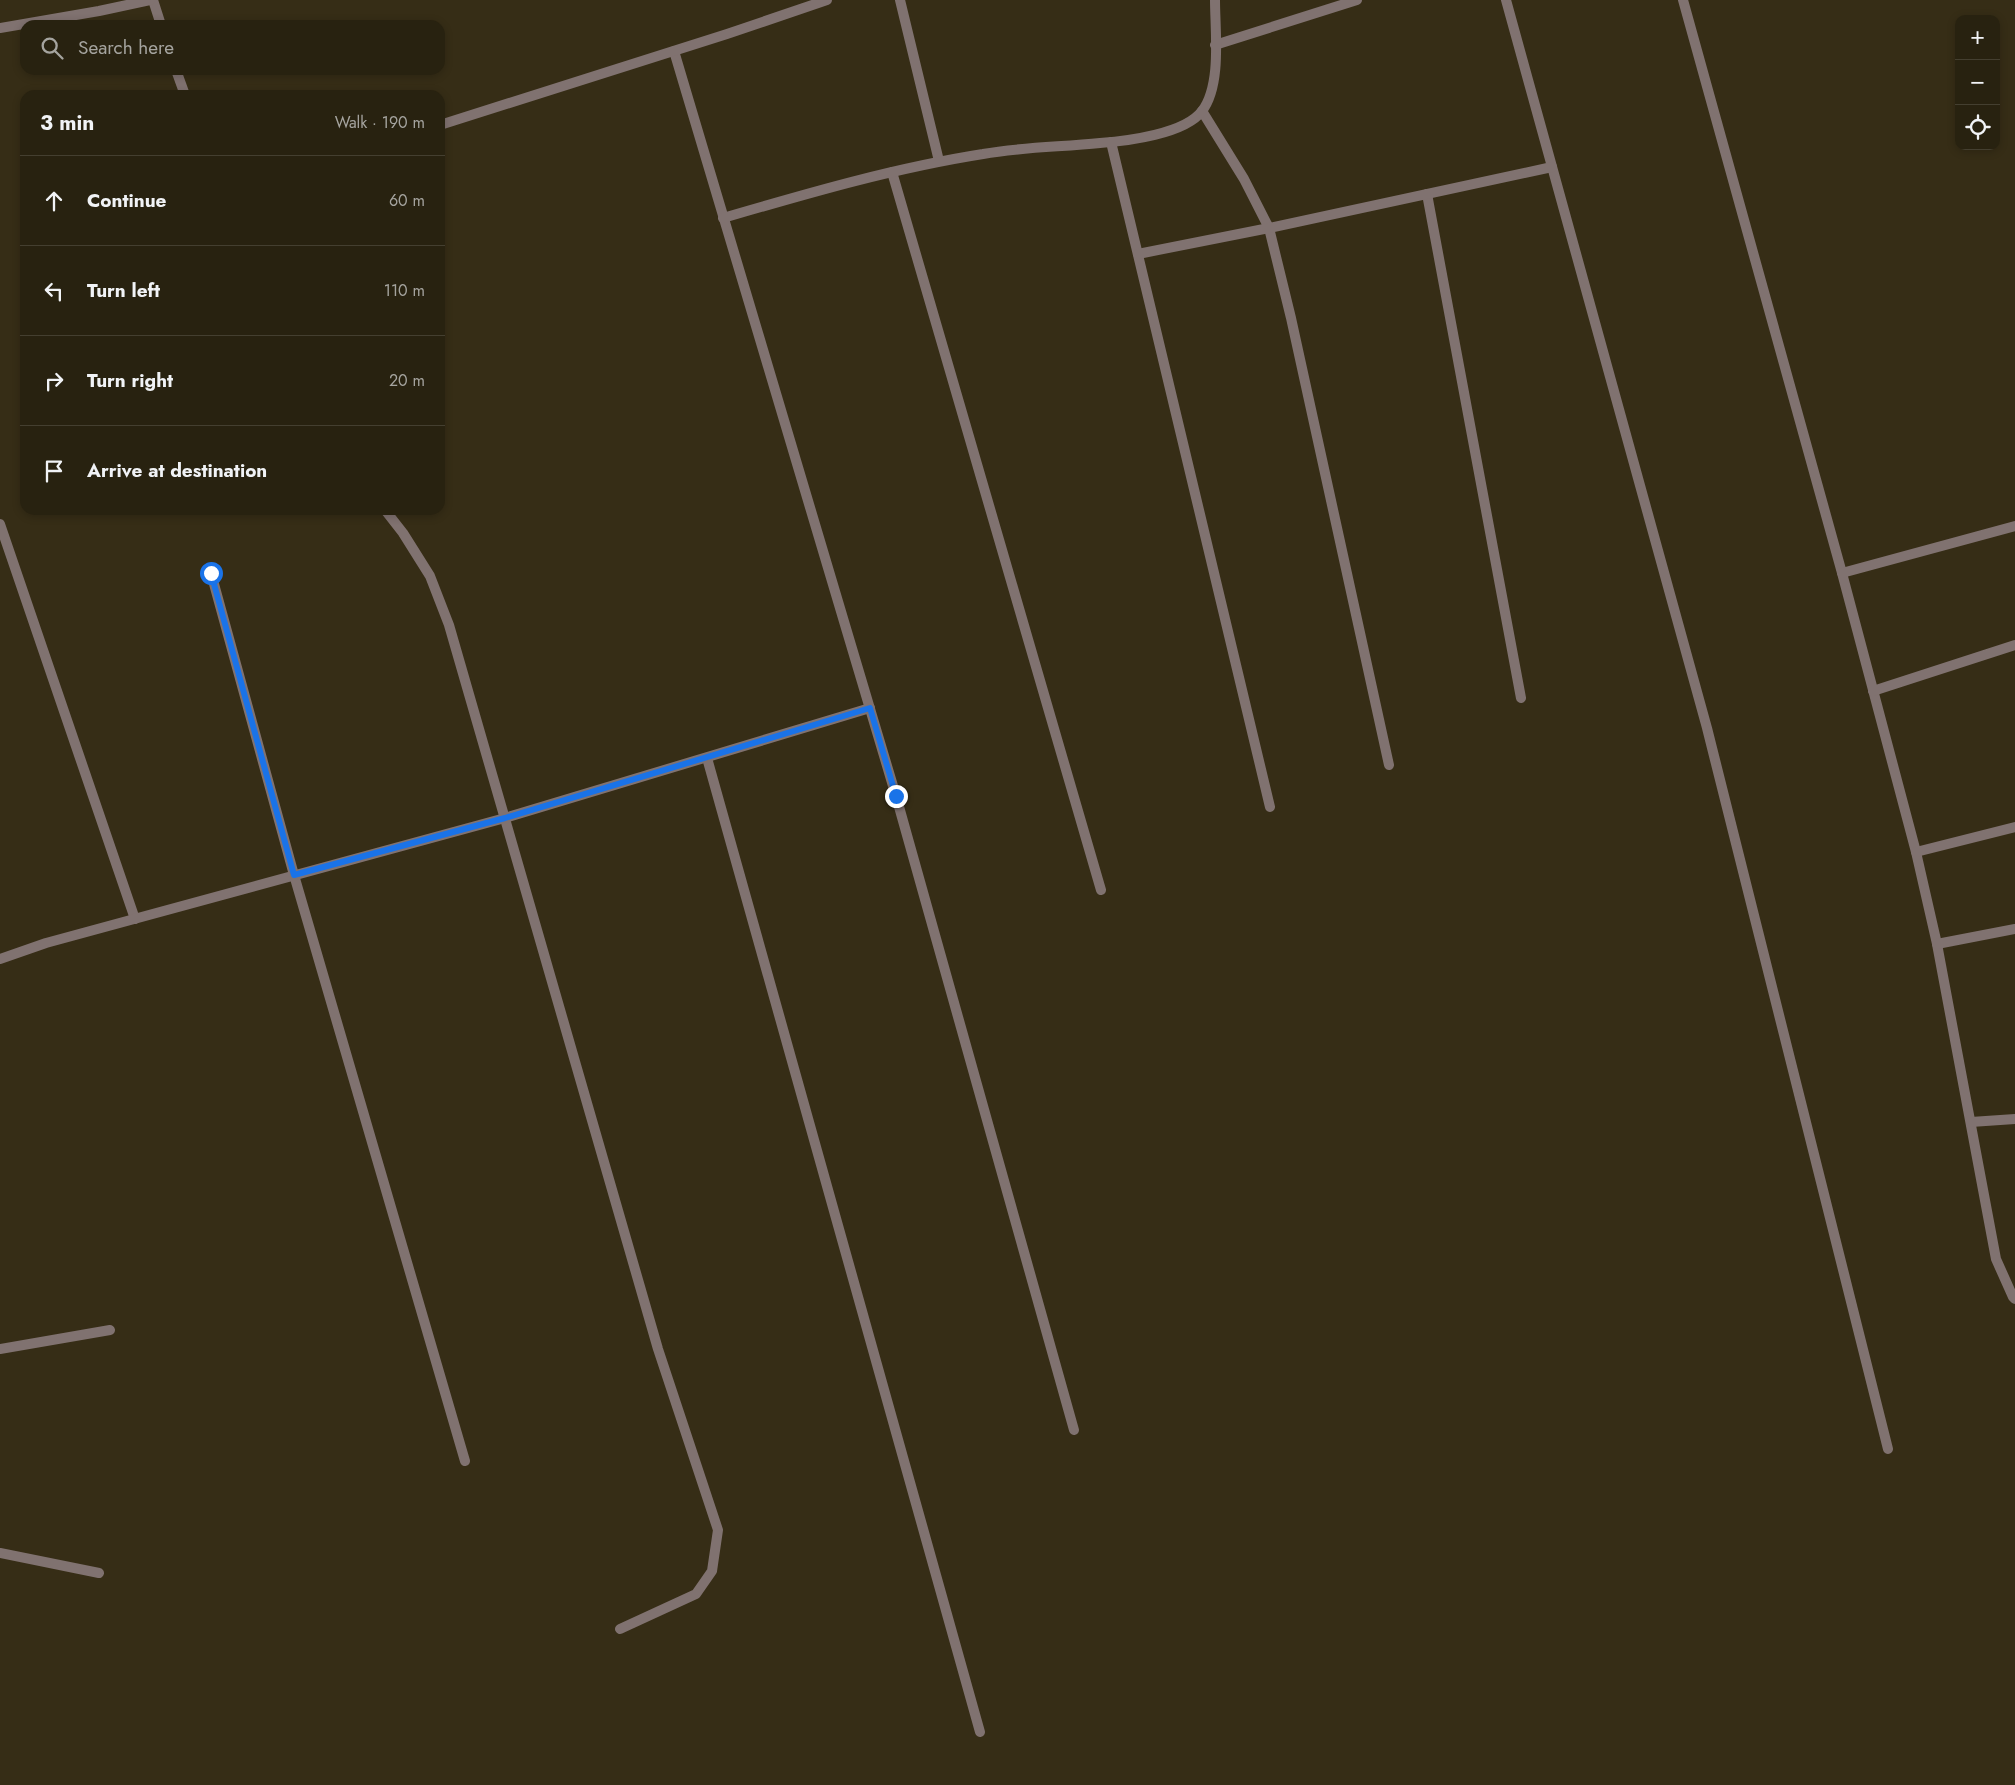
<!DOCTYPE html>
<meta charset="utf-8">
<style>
body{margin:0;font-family:Jost,sans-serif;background:#342f1e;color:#f1f3f6}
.controls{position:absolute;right:15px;top:15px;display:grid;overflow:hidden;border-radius:10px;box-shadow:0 2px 8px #0003}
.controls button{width:45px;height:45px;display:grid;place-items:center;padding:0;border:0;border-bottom:1px solid #443f30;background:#282210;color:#f1f3f6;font:25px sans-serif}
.stop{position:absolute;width:15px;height:15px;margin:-11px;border:4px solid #1a73e8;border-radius:50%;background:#fff}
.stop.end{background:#1a73e8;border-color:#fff;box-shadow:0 1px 5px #0008}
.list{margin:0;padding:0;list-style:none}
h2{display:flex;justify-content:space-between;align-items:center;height:65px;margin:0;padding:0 20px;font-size:21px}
h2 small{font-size:16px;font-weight:400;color:#a5a49f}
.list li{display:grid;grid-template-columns:32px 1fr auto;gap:15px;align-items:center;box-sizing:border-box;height:90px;padding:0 20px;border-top:1px solid #443f30}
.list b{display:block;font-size:19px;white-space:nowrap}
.list em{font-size:16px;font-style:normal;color:#a5a49f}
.icon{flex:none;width:28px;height:28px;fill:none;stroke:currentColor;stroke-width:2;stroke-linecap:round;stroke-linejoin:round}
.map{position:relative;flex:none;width:2015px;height:1785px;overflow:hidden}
.search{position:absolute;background:#282210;box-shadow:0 2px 8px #0003;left:20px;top:20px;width:425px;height:55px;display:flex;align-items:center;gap:12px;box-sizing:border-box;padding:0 18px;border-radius:15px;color:#a5a49f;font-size:19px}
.panel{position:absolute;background:#282210;box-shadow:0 2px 8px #0003;left:20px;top:90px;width:425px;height:425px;border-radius:15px}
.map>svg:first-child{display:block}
</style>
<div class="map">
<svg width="2015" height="1785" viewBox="0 0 2015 1785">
<rect width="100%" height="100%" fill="#362d16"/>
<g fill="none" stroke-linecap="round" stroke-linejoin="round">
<path stroke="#807270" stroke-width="10" d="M 0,1553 L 99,1573"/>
<g stroke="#807270" stroke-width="10">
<path d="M 153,0 L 161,25"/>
<path d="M 900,0 L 939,161"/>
<path d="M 1506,0 L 1707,728 L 1888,1449"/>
<path d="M 1683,0 L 1842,573 L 1916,852 L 1937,944 L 1996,1259 L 2013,1297 L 2015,1299"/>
<path d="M 0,28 L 99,11 L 150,0"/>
<path d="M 1215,45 L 1357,0"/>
<path d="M 674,51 L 896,796 L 1074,1430"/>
<path d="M 176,70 L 185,95"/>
<path d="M 1202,111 L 1244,179 L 1269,228 L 1291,318 L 1389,765"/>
<path d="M 440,125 L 727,34 L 827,0"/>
<path d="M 1111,142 L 1270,807"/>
<path d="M 892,172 L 1101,890"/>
<path d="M 1427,194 L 1521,698"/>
<path d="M 723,218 C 809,193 894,168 983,154 C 1021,147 1061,147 1100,143 C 1127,141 1185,134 1202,111 C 1222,85 1215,31 1215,0"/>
<path d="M 1138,254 L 1269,228 L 1552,167"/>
<path d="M 385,510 L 403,533 L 430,576 L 449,625 L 658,1349 L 718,1530 L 712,1571 L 696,1594 L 620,1629"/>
<path d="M 0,524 L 135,919"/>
<path d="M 211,573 L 294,875 L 465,1461"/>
<path d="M 1842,573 L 2015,526"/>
<path d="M 1873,691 L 2015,645"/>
<path d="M 707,758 L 980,1732"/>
<path d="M 1916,852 L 2015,827"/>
<path d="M 1937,944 L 2015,929"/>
<path d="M 0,959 L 46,943 L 505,818 L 870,708"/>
<path d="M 1971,1122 L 2015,1119"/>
<path d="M 0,1349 L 110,1330"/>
</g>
</g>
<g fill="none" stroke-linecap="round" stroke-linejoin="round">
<path stroke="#1a73e8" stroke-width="6" d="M 211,573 L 294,875 L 505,818 L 870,708 L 896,796"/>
</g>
</svg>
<div class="controls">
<button>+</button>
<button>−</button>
<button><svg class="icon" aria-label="locate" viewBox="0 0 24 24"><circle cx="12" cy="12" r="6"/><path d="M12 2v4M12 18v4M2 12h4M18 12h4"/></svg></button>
</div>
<div class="stop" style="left:211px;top:573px"></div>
<div class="stop end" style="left:896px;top:796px"></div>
<div class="search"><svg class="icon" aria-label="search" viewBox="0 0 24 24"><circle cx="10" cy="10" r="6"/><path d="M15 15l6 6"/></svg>Search here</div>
<section class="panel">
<h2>3 min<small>Walk · 190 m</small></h2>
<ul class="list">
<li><svg class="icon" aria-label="ahead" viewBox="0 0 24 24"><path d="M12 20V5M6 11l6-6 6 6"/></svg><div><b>Continue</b></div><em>60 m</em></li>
<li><svg class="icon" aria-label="left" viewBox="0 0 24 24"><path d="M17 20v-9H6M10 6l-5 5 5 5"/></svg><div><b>Turn left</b></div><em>110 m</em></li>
<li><svg class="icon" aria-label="right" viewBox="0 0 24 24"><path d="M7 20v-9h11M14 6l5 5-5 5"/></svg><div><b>Turn right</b></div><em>20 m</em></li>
<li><svg class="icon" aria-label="arrive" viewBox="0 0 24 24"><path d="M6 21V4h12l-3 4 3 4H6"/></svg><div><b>Arrive at destination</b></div></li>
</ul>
</section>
</div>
